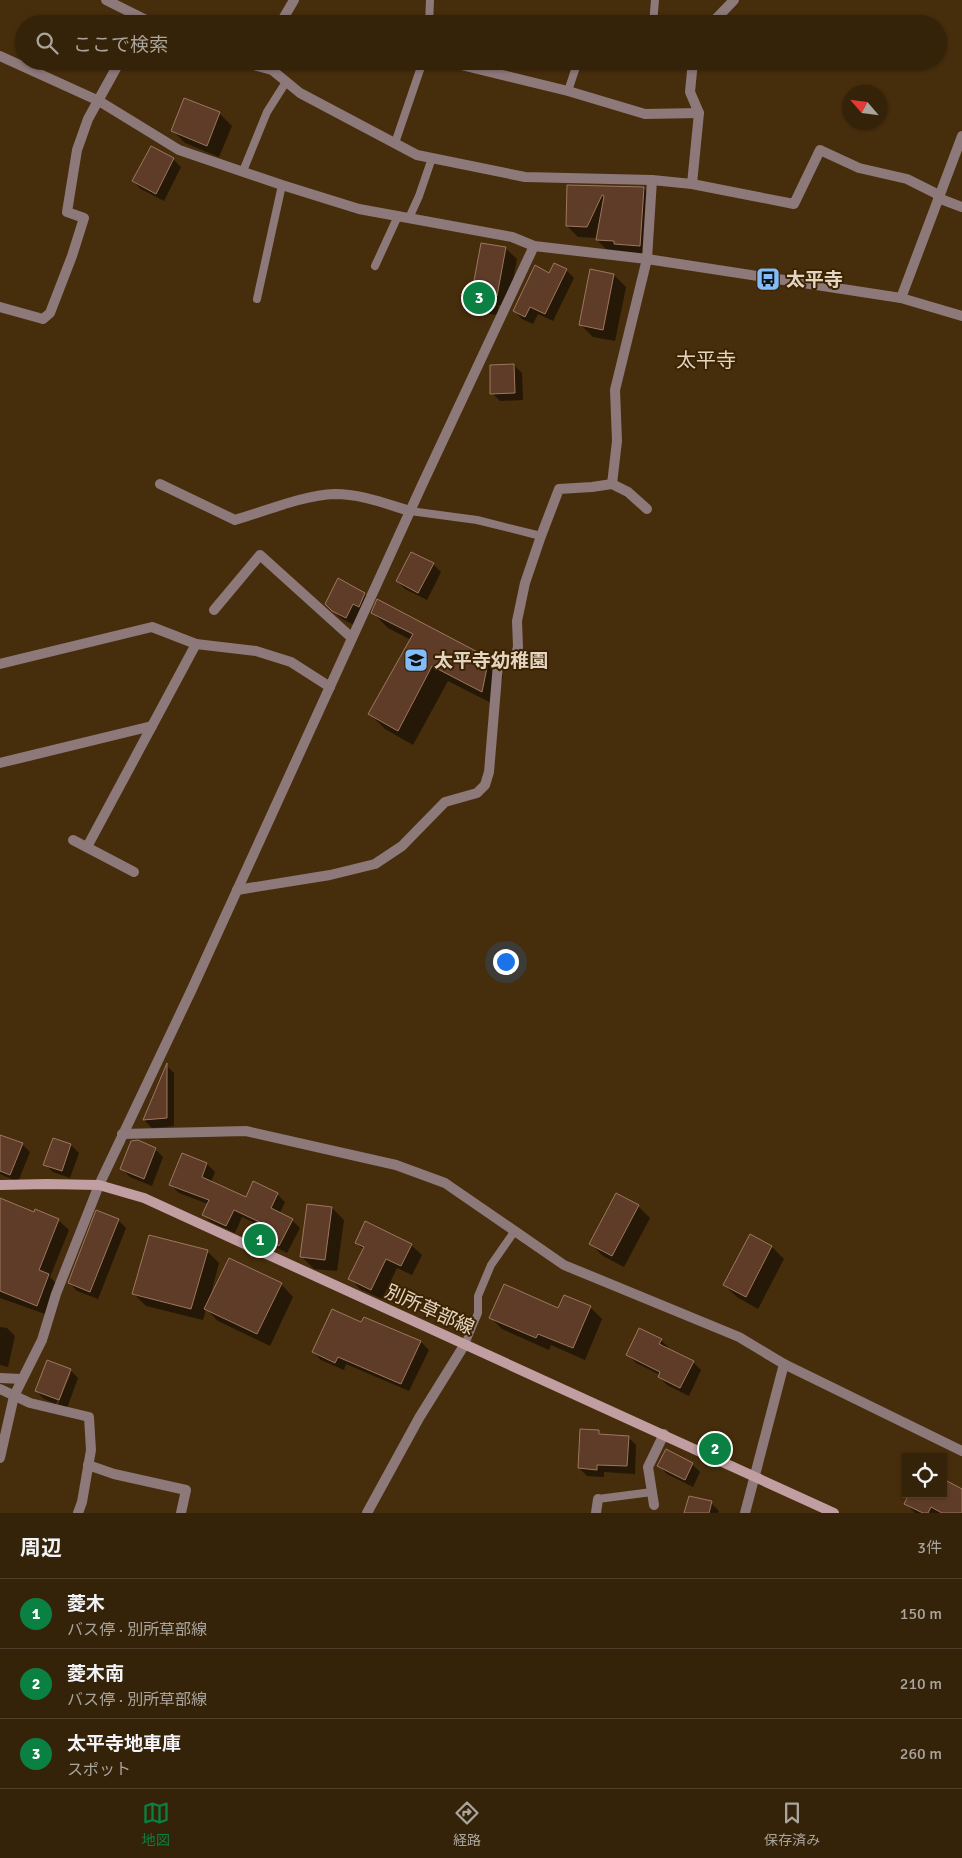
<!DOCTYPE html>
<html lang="ja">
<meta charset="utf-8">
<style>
body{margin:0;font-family:Signika,"Noto Sans JP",sans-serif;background:#3f2f17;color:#f1f3f6}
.controls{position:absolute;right:15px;bottom:15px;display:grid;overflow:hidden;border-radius:0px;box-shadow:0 1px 4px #0004}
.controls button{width:45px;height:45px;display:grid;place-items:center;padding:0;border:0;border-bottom:1px solid #4e3f2a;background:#342209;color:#f1f3f6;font:25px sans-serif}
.compass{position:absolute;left:842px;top:85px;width:45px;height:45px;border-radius:50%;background:#342209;box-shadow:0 1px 4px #0004;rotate:298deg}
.you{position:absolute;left:505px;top:961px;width:18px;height:18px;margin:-12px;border:4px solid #fff;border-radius:50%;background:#1a73e8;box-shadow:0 0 0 8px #1a73e833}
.badge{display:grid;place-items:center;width:32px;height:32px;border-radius:50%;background:#0b8043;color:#fff;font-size:16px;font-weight:700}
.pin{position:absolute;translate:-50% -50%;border:2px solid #fff;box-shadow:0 1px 5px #0006}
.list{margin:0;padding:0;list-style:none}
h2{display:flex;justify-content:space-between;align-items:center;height:65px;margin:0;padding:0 20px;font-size:21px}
h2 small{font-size:16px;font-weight:400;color:#a9a49c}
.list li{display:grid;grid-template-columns:32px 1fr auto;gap:15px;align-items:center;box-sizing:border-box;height:70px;padding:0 20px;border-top:1px solid #4e3f2a}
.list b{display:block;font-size:19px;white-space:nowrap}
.list p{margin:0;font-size:16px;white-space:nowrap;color:#a9a49c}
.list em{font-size:16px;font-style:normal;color:#a9a49c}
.icon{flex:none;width:28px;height:28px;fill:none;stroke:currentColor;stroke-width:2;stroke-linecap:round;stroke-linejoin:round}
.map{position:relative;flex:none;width:962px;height:1513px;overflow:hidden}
.search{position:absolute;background:#342209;box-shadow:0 1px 4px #0004;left:15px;right:15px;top:15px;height:55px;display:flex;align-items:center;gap:12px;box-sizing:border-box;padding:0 18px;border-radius:28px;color:#a9a49c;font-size:19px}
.sheet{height:275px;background:#342209}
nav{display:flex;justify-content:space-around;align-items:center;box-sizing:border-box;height:70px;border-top:1px solid #4e3f2a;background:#342209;font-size:14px;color:#a9a49c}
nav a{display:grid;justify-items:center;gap:2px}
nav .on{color:#0b8043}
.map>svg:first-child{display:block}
</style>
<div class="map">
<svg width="962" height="1513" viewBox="0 0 962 1513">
<rect width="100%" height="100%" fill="#462d0c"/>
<g fill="#0007">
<path d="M 219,113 L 232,126 L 219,157 L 185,143 L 173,131 Z"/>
<path d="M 173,159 L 181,167 L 164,201 L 141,189 L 133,181 Z"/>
<path d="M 568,186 L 644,188 L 655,199 L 651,256 L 608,251 L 597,240 L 598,238 L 578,237 L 567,226 Z"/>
<path d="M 505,248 L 517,259 L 508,306 L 499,305 L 497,315 L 483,313 L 472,301 Z"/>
<path d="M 566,270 L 574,278 L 553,321 L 538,314 L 533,324 L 522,319 L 514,311 L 550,274 Z"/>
<path d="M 614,275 L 626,287 L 615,341 L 593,337 L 581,325 Z"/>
<path d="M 514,365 L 522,373 L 523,400 L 500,401 L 492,393 Z"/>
<path d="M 433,564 L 441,572 L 427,600 L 405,589 L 397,581 Z"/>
<path d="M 365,594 L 372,602 L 354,625 L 342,619 L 334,612 Z"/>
<path d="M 373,613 L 488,659 L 503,675 L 497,706 L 448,681 L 413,745 L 385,729 L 370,714 L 411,640 L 388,628 Z"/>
<path d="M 167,1066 L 174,1073 L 174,1126 L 152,1128 L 144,1120 Z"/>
<path d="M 0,1136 L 22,1144 L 30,1152 L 18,1182 L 0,1174 Z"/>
<path d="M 53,1139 L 71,1145 L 79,1153 L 70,1178 L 53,1172 L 45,1164 Z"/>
<path d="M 155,1149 L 163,1157 L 152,1186 L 130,1177 L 122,1169 Z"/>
<path d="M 207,1164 L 215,1172 L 211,1182 L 246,1199 L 277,1194 L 285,1202 L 280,1213 L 292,1220 L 300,1228 L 287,1253 L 272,1245 L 264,1237 L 268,1229 L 242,1217 L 235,1233 L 211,1222 L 203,1214 L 208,1204 L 179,1193 L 171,1185 Z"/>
<path d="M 0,1200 L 35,1213 L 58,1220 L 69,1230 L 50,1277 L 59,1286 L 48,1315 L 0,1298 Z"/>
<path d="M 638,1206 L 650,1218 L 624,1267 L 603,1256 L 591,1244 Z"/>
<path d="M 332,1208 L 344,1220 L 337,1271 L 314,1269 L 302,1257 Z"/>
<path d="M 118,1220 L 126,1228 L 98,1299 L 77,1291 L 69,1283 Z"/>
<path d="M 750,1236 L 772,1247 L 784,1259 L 758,1309 L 737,1297 L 724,1285 Z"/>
<path d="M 356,1243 L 411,1245 L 422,1255 L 412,1275 L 397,1268 L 382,1299 L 360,1289 L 350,1278 L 364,1250 Z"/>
<path d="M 207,1251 L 219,1263 L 210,1298 L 281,1284 L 293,1297 L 270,1346 L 218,1321 L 206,1309 L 203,1320 L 146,1306 L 134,1294 Z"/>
<path d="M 590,1307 L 602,1319 L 585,1360 L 551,1345 L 549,1350 L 502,1329 L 490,1317 Z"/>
<path d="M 362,1324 L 398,1334 L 399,1331 L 421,1342 L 429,1350 L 409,1391 L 346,1364 L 344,1370 L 321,1360 L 313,1352 Z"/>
<path d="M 0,1327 L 7,1328 L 15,1336 L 8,1367 L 0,1365 Z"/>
<path d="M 661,1340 L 669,1348 L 668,1350 L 693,1362 L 701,1370 L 689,1396 L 667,1385 L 659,1377 L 660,1375 L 636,1363 L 628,1355 Z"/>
<path d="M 70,1370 L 78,1378 L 67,1408 L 58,1404 L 71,1373 L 68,1373 L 56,1404 L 44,1399 L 36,1391 Z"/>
<path d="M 598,1431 L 603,1436 L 628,1437 L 636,1445 L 635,1474 L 604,1472 L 604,1477 L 587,1476 L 579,1468 Z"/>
<path d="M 692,1464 L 700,1472 L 693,1487 L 667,1474 L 659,1466 Z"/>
<path d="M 962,1490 L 962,1513 L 915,1513 L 905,1503 Z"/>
<path d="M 711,1503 L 719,1511 L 718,1513 L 686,1513 Z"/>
</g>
<g fill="#5f3c27" stroke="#9d7760">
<path d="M 184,98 L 220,112 L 207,146 L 171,131 Z"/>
<path d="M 151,146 L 174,158 L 156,194 L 132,181 Z"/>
<path d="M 567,185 L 644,187 L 640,246 L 614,244 L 614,241 L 596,240 L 604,196 L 602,195 L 587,227 L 566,226 Z"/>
<path d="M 481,243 L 506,247 L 497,296 L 488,294 L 486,305 L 470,302 Z"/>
<path d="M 554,263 L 567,269 L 545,314 L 530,307 L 525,317 L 513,311 L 535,265 L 549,273 Z"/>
<path d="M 590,269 L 614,274 L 603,330 L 579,325 Z"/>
<path d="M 514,364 L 515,393 L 490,394 L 490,365 Z"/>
<path d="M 411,552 L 434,563 L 418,593 L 396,581 Z"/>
<path d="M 338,578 L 365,593 L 359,607 L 353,604 L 346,618 L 332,611 L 325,604 Z"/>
<path d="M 377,599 L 489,658 L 482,692 L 432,666 L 398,731 L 368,714 L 413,634 L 371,613 Z"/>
<path d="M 167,1063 L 167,1118 L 143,1120 Z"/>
<path d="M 0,1135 L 23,1143 L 10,1175 L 0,1171 Z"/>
<path d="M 53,1138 L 71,1144 L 62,1171 L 43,1165 Z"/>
<path d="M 138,1140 L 156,1148 L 144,1179 L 120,1169 L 131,1141 Z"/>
<path d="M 182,1153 L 207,1163 L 202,1177 L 246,1197 L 253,1181 L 278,1193 L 271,1208 L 293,1219 L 279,1246 L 262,1237 L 268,1226 L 234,1210 L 226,1226 L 202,1215 L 209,1200 L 169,1185 Z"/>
<path d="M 616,1193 L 639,1205 L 612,1256 L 589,1244 Z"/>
<path d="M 0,1198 L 34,1212 L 35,1209 L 59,1219 L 39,1270 L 49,1274 L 37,1306 L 0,1291 Z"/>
<path d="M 307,1204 L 332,1207 L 325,1260 L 300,1257 Z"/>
<path d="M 96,1210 L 119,1219 L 90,1292 L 68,1283 Z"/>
<path d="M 365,1221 L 412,1244 L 401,1266 L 386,1259 L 371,1290 L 348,1279 L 364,1247 L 355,1243 Z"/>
<path d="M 750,1234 L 772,1246 L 746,1297 L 723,1285 Z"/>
<path d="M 149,1235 L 208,1250 L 191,1309 L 132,1294 Z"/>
<path d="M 229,1258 L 282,1283 L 257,1334 L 204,1309 Z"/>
<path d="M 504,1284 L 558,1308 L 564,1295 L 591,1306 L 573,1348 L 538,1334 L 536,1338 L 489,1318 Z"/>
<path d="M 332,1309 L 361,1322 L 364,1317 L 421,1341 L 401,1384 L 338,1357 L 335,1363 L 312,1352 Z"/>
<path d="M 639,1328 L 662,1339 L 659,1344 L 694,1361 L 680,1388 L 658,1377 L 660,1372 L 626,1355 Z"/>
<path d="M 47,1360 L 71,1369 L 59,1400 L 35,1391 Z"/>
<path d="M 580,1429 L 599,1430 L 599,1434 L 629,1436 L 627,1466 L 597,1465 L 597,1470 L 578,1468 Z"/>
<path d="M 666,1449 L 693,1463 L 685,1480 L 657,1466 Z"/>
<path d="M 947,1481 L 962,1489 L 962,1513 L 942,1513 L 931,1507 L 928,1513 L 923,1513 L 904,1504 L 908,1496 L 904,1494 L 943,1494 L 943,1490 Z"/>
<path d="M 689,1496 L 712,1501 L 709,1513 L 684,1513 Z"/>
</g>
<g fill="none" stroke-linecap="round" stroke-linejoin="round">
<g stroke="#8d787a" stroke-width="8">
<path d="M 429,24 L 430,0"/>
<path d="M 653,24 L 655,0"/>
<path d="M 568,91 L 578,61"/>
<path d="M 395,143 L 423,61"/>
<path d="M 243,171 L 267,112 L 286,82"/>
<path d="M 409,218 L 419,196 L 432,158"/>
<path d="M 375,266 L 398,216"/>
<path d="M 257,299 L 282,185"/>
<path d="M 410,511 L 477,520 L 541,536"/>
<path d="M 465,1344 L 478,1313 L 478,1296 L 491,1265 L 514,1232"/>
<path d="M 598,1499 L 652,1492"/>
</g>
<g stroke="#8d787a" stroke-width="10">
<path d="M 106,0 L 154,24"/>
<path d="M 280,24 L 294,0"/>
<path d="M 711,24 L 734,0"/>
<path d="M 0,56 L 99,101 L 179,150 L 282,185 L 359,209 L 512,237 L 534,246 L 647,259 L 901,298 L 962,316"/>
<path d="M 239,61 L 272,70 L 300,93 L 417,155 L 525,177 L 652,180 L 692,184 L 794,204 L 820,150 L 859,168 L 907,179 L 939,195"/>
<path d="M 445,61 L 568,91 L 645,114 L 699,113"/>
<path d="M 272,63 L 281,61"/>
<path d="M 692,184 L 699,113 L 690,92 L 693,61"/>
<path d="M 938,198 L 962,207"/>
<path d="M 901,298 L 962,136"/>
<path d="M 0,307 L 43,319 L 50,313 L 72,256 L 84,218 L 67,212 L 77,150 L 88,119 L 120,61"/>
<path d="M 160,484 L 235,520 C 266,511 303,495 335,494 C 361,494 386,504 410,511"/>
<path d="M 612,484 L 617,441 L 615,390 L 647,259 L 652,180"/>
<path d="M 214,610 L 260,555 L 352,638"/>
<path d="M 0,664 L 152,627 L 196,644 L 256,651 L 291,662 L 330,687"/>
<path d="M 0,763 L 152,726"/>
<path d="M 73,840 L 134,872"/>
<path d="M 87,847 L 196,644"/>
<path d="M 237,890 L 330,875 L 375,864 L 402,846 L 445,802 L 477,793 L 485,785 L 489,772 L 498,664 L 515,659 L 518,647 L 517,621 L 525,583 L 541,536 L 559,489 L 592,487 L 612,484 L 628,492 L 647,509"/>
<path d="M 122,1134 L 246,1131 L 396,1165 L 445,1183 L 564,1265 L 739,1337 L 784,1364 L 962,1451"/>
<path d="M 0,1378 L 22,1379"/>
<path d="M 0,1389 L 30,1403 L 89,1417 L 91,1450 L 82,1502 L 78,1513"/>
<path d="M 0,1458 L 14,1396 L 42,1340 L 56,1294 L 99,1185 L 192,989 L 422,485 L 534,246"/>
<path d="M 88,1465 L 114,1474 L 186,1490 L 181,1513"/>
<path d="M 654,1505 L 648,1467 L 664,1434"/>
<path d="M 367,1513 L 419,1418 L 465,1344"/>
<path d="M 596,1513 L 598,1499"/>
<path d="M 745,1513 L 784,1364"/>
</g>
<path stroke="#c09ea2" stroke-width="10" d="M 0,1185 L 47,1184 L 99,1185 L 144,1198 L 834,1513"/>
</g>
<defs>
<g id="bus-square" transform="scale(1.25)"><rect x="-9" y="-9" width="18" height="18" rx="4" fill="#82bcfa" stroke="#3b2301"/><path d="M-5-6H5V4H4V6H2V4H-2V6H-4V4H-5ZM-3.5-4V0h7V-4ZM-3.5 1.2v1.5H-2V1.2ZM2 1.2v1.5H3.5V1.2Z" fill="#111"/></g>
<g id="school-square" transform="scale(1.25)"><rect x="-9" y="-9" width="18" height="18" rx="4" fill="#82bcfa" stroke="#3b2301"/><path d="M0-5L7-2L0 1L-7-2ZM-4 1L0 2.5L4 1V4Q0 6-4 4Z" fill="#111"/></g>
</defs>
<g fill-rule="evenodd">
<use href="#bus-square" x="768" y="279"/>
<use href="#school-square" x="416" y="660"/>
</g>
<g text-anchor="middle" stroke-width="4" stroke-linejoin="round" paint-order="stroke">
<g font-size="19" font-weight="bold" fill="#e4d5c3" stroke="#3b2301" text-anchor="start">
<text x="786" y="286">太平寺</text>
<text x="434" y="667">太平寺幼稚園</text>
</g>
<g font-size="19" fill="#e4d5c3" stroke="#3b2301">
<text transform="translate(430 1309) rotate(24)" y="7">別所草部線</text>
</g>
<g font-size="20" fill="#e4d5c3" stroke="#3b2301">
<text x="706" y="367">太平寺</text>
</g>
</g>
</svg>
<div class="controls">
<button><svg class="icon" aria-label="locate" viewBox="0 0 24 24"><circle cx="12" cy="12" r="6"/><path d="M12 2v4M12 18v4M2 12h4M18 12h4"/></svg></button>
</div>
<svg class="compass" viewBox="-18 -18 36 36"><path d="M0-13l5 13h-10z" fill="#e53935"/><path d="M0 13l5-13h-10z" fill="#a9a49c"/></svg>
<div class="you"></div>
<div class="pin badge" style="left:260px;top:1240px">1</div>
<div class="pin badge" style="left:715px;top:1449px">2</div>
<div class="pin badge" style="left:479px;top:298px">3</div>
<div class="search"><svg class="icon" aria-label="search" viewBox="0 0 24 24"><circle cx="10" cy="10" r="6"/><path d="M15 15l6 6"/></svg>ここで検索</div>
</div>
<section class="sheet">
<h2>周辺<small>3件</small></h2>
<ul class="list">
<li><span class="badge">1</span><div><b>菱木</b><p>バス停 · 別所草部線</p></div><em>150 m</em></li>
<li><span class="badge">2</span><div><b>菱木南</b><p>バス停 · 別所草部線</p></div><em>210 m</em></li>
<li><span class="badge">3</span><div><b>太平寺地車庫</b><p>スポット</p></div><em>260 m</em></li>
</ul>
</section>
<nav>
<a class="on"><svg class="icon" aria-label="map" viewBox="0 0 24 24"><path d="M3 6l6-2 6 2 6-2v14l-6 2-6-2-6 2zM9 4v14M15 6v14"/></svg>地図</a>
<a><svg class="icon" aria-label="directions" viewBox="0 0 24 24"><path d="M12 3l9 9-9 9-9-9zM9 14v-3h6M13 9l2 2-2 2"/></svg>経路</a>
<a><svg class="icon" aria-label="saved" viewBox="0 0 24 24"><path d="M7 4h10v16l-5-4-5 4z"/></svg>保存済み</a>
</nav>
